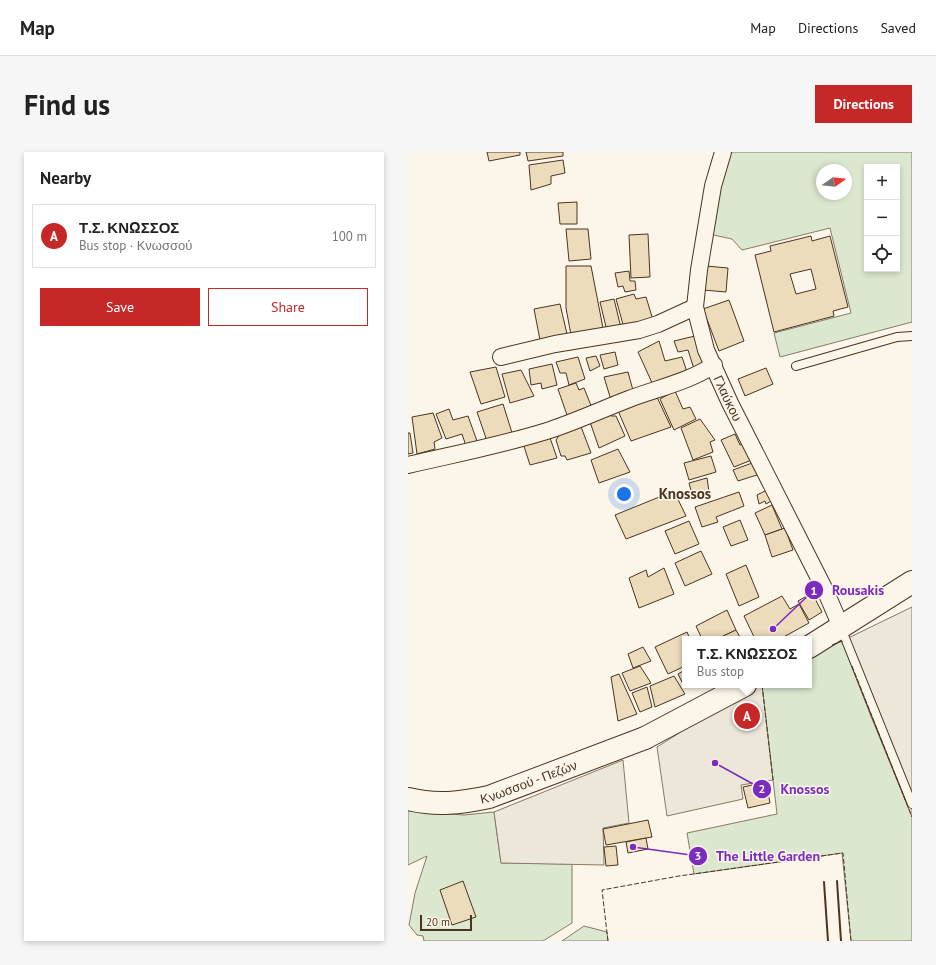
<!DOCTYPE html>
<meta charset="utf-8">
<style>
body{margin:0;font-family:"PT Sans",sans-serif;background:#f6f6f6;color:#222}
.controls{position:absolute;right:12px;top:12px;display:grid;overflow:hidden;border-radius:0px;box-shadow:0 2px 6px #0003}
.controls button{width:36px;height:36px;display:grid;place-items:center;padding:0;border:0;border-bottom:1px solid #e0e0e0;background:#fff;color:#222;font:20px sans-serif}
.compass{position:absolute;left:408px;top:12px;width:36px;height:36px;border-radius:50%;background:#fff;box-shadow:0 2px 6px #0003;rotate:76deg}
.scale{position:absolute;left:12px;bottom:10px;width:52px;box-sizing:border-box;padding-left:4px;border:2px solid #4a3520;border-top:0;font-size:11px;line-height:14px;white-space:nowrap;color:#4a3520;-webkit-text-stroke:3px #fbf6e9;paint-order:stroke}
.you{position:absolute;left:216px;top:342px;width:14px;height:14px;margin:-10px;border:3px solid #fff;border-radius:50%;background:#1a73e8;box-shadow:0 0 0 6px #1a73e833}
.badge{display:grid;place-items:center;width:26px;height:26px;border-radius:50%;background:#c62828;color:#fff;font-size:13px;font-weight:700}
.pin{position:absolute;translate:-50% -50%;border:2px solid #fff;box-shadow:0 1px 4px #0006}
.popup{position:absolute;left:274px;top:484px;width:130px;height:52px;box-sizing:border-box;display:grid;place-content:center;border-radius:0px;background:#fff;filter:drop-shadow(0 1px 3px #0005);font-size:13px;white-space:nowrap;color:#767676}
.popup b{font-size:15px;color:#222}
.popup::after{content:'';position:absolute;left:50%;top:100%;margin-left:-8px;border:8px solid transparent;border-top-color:#fff}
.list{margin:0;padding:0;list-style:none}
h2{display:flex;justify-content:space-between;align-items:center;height:52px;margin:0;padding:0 16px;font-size:17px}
h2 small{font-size:13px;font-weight:400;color:#767676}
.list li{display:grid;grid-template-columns:26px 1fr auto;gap:12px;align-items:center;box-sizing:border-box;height:64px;margin:0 8px 8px;padding:0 8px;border:1px solid #e0e0e0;border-radius:0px}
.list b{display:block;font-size:15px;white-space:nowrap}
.list p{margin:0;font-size:13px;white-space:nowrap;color:#767676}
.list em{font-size:13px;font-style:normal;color:#767676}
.actions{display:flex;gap:8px;padding:12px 16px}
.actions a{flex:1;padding:9px 0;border:1px solid #c62828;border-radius:0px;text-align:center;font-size:14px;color:#c62828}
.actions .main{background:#c62828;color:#fff}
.icon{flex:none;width:22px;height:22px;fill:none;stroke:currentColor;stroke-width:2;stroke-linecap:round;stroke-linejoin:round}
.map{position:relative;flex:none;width:504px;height:789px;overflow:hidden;border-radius:0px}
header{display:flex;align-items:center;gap:24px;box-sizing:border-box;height:56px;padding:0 20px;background:#fff;border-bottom:1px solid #e0e0e0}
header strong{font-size:19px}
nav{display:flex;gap:22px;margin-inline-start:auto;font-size:14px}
.intro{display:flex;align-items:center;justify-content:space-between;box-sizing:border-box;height:96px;padding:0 24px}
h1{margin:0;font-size:28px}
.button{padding:10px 18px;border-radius:0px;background:#c62828;color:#fff;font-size:14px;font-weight:700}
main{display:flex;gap:24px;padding:0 24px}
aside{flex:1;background:#fff;border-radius:0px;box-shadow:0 2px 6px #0003}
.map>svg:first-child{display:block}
</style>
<header>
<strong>Map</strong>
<nav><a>Map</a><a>Directions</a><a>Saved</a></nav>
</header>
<div class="intro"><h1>Find us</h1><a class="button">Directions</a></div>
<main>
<aside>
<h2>Nearby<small></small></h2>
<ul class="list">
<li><span class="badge">A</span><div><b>Τ.Σ. ΚΝΩΣΣΟΣ</b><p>Bus stop · Κνωσσού</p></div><em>100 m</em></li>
</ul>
<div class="actions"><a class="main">Save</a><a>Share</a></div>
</aside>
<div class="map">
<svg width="504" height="789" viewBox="0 0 504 789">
<rect width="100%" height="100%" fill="#fbf6e9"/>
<g fill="#dce7d0" stroke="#887966" fill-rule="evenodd">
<path d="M 312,0 L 504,0 L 504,170 L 372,205 L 366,181 L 443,161 L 422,76 L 334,98 L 324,87 L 301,82 ZM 459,15 L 489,15 L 489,117 L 459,117 ZM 414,18 L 438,18 L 438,42 L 414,42 Z"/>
<path d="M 434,489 L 463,564 L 504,664 L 504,789 L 443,789 L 434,701 L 286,722 L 279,681 L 369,662 L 354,533 L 401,533 L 401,505 Z"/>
<path d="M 0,656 L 16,660 L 56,663 L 86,660 L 93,711 L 164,712 L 164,771 L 135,789 L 16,789 L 15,784 L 9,783 L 1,773 L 7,741 L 19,704 L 0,713 Z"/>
<path d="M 176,774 L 199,780 L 200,789 L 154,789 Z"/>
</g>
<g fill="#ede7d9" stroke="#887966">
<path d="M 504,455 L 504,665 L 463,564 L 434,489 Z"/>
<path d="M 347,533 L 354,533 L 365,628 L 333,633 L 335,647 L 259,664 L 249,595 Z"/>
<path d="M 215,608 L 221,671 L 195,676 L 196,713 L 93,711 L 86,660 Z"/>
</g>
<g fill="#ecdcbc" stroke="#4a3520" fill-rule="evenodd">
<path d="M 79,0 L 112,0 L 112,3 L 81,9 Z"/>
<path d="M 118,0 L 155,0 L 155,4 L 120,9 Z"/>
<path d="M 155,8 L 157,21 L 143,24 L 143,32 L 123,38 L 121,13 Z"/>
<path d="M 169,50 L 169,72 L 152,72 L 150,51 Z"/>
<path d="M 158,77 L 180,77 L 183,107 L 161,109 Z"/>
<path d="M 240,82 L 242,125 L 223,126 L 221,83 Z"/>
<path d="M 403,84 L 404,89 L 422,84 L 440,155 L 425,159 L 426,164 L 366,180 L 347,103 L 363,99 L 362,94 ZM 403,117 L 408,137 L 388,142 L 382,122 Z"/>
<path d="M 158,114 L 183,114 L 195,176 L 163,183 L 158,156 Z"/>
<path d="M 298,114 L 320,116 L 318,140 L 295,138 Z"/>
<path d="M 221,119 L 222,129 L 227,129 L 228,138 L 217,140 L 215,134 L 210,135 L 207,121 Z"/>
<path d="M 226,142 L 228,147 L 238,145 L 245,168 L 216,176 L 208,147 Z"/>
<path d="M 206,147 L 213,176 L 199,179 L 192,150 Z"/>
<path d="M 321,148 L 336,189 L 311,199 L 295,157 Z"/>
<path d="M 152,152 L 159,182 L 132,188 L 126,157 Z"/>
<path d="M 287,184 L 299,207 L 286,217 L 280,198 L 270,200 L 266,189 Z"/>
<path d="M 251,189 L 257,209 L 274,205 L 280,223 L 245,233 L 230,200 Z"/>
<path d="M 207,200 L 210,213 L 196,217 L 192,203 Z"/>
<path d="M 188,204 L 192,214 L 182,219 L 178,206 Z"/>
<path d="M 170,205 L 177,227 L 161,233 L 158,221 L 152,221 L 148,210 Z"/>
<path d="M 144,212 L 149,233 L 134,237 L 133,231 L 123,233 L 121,217 Z"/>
<path d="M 88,215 L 97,245 L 73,252 L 62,220 Z"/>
<path d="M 358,216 L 365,232 L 337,244 L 330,227 Z"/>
<path d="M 113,218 L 126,244 L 102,251 L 94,222 Z"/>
<path d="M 220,220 L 226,242 L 203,248 L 196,225 Z"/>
<path d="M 168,231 L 171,238 L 176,236 L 184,256 L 160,266 L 150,237 Z"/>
<path d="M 267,239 L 275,257 L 282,255 L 288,267 L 266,278 L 252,247 Z"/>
<path d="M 248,243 L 263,275 L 223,289 L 208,254 Z"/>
<path d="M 95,252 L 105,284 L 80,292 L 69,260 Z"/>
<path d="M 41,257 L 45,268 L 60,264 L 69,289 L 58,294 L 54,282 L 38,287 L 28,262 Z"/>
<path d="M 201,260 L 203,264 L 208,264 L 217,284 L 191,296 L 181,267 Z"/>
<path d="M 25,261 L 34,286 L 26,290 L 27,297 L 9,302 L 4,265 Z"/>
<path d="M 292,267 L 307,288 L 302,290 L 305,300 L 285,308 L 273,276 Z"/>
<path d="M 172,272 L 183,301 L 159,308 L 157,304 L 153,304 L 148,288 L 154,279 Z"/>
<path d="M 140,280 L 149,306 L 122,313 L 114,288 Z"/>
<path d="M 0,281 L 2,281 L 5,301 L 0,302 Z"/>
<path d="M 327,282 L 332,293 L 338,291 L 346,307 L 326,315 L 313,288 Z"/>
<path d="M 210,297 L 222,320 L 191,331 L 183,308 Z"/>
<path d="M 303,304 L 308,320 L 281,328 L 276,311 Z"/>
<path d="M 347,310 L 352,322 L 330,329 L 325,318 Z"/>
<path d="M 299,326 L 301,340 L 285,346 L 281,331 Z"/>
<path d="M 359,338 L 365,348 L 358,352 L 357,349 L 351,352 L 349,343 Z"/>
<path d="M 266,339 L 278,364 L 218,387 L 207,363 Z"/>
<path d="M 331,340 L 336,354 L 308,365 L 310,370 L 294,375 L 287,355 Z"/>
<path d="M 364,353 L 374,377 L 357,383 L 347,361 Z"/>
<path d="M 332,368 L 340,388 L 323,394 L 315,375 Z"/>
<path d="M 281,369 L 291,392 L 267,402 L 257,379 Z"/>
<path d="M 377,376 L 385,398 L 364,405 L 357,383 Z"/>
<path d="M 293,399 L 304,422 L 277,434 L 267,411 Z"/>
<path d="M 338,413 L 351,445 L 331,454 L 318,422 Z"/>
<path d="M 256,416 L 266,442 L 231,456 L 221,426 L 238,418 L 240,425 Z"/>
<path d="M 404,441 L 414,460 L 401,468 L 390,449 Z"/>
<path d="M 374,444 L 382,457 L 391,452 L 401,471 L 372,487 L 347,487 L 336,464 Z"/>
<path d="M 319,458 L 328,478 L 309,487 L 294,487 L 288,474 Z"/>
<path d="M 328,478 L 333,487 L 309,487 Z"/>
<path d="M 279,480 L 282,487 L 277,487 L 277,514 L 260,522 L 247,495 Z"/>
<path d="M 235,495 L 243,509 L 225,516 L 220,502 Z"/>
<path d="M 232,514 L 243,531 L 222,539 L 214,521 Z"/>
<path d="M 277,518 L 277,533 L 283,533 L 277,536 L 270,522 Z"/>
<path d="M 211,522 L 229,562 L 210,569 L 203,525 Z"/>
<path d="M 266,524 L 277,542 L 247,555 L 242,534 Z"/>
<path d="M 239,535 L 244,555 L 232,560 L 224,541 Z"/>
<path d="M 345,556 L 349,564 L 333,572 L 329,564 Z"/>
<path d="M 358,630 L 362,651 L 340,656 L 335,635 Z"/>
<path d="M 240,668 L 244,685 L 198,693 L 195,677 Z"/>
<path d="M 238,686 L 240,697 L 220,701 L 218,690 Z"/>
<path d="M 208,694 L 210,713 L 198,714 L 196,695 Z"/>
<path d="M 55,729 L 68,765 L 44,773 L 32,738 Z"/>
</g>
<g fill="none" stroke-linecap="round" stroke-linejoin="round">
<g stroke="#4a3520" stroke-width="10">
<g id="service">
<path d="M 388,214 L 489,185 L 504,184"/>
<path d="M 433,476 L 504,652"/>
</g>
</g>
<g stroke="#4a3520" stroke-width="18">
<g id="minor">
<path id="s1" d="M 315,0 L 305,34 L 291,118 L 287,155 L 298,198 L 322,251 L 418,440 L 433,475"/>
<path d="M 93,205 L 147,192 L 231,178 L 250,172 L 287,155"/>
<path d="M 0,313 C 47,302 95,293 142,278 C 169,269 195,257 221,247 C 250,236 280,230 306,213"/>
</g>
</g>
<g stroke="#4a3520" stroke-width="24">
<g id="secondary">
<path id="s2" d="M 0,647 C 28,654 53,651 81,645 L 237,586"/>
</g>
</g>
<g stroke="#4a3520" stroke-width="24">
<g id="primary">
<path d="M 401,495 L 504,430"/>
<path d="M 237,586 L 337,533"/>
</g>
</g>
<use href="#service" stroke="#fbf6e9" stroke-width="8"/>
<use href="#minor" stroke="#fbf6e9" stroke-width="16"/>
<use href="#secondary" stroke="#fbf6e9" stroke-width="22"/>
<use href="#primary" stroke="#fbf6e9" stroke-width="22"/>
<g stroke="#4a3520" stroke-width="1" stroke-dasharray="5 2" stroke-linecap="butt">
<path d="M 424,493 L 434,489 L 435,492"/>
<path d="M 444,514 L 504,665"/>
<path d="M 354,533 L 365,628"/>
<path d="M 200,789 L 194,738 L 271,724 L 435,701 L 443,789"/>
</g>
<g stroke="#4a3520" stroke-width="2">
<path d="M 429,729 L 433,789"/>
<path d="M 416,730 L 420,789"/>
</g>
</g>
<g text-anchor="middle" stroke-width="3" stroke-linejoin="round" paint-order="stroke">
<g font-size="13" fill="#4a3520" stroke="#fbf6e9">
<text dy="5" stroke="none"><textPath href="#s1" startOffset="255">Γλαύκου</textPath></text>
<text dy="5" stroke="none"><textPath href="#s2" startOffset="124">Κνωσσού - Πεζών</textPath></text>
</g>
<g font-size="15" font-weight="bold" fill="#4a3520" stroke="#fbf6e9">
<text x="277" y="347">Knossos</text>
</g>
</g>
<path fill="none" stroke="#7b2cbf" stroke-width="1.5" d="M365 477L406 438M307 611L354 637M225 695L290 704"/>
<g fill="#7b2cbf" stroke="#fbf6e9" stroke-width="1.5">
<circle cx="365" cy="477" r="4"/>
<circle cx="307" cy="611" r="4"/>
<circle cx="225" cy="695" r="4"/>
<circle cx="406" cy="438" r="10"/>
<circle cx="354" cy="637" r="10"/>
<circle cx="290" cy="704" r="10"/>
</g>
<g font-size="12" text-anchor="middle" font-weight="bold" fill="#fff">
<text x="406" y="443">1</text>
<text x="354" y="641">2</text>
<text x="290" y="708">3</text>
</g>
<g font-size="14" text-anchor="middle" font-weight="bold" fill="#7b2cbf" stroke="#fbf6e9" stroke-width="3" stroke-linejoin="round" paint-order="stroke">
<text x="450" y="443">Rousakis</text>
<text x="397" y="642">Knossos</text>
<text x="360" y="709">The Little Garden</text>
</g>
</svg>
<div class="controls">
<button>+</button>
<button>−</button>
<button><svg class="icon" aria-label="locate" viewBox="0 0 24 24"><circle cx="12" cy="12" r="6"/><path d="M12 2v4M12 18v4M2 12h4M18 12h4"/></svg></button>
</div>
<svg class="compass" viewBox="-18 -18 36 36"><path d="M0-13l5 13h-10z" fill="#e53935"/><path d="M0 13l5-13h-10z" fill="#767676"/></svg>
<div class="scale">20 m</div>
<div class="you"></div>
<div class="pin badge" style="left:339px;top:564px">A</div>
<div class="popup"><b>Τ.Σ. ΚΝΩΣΣΟΣ</b>Bus stop</div>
</div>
</main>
